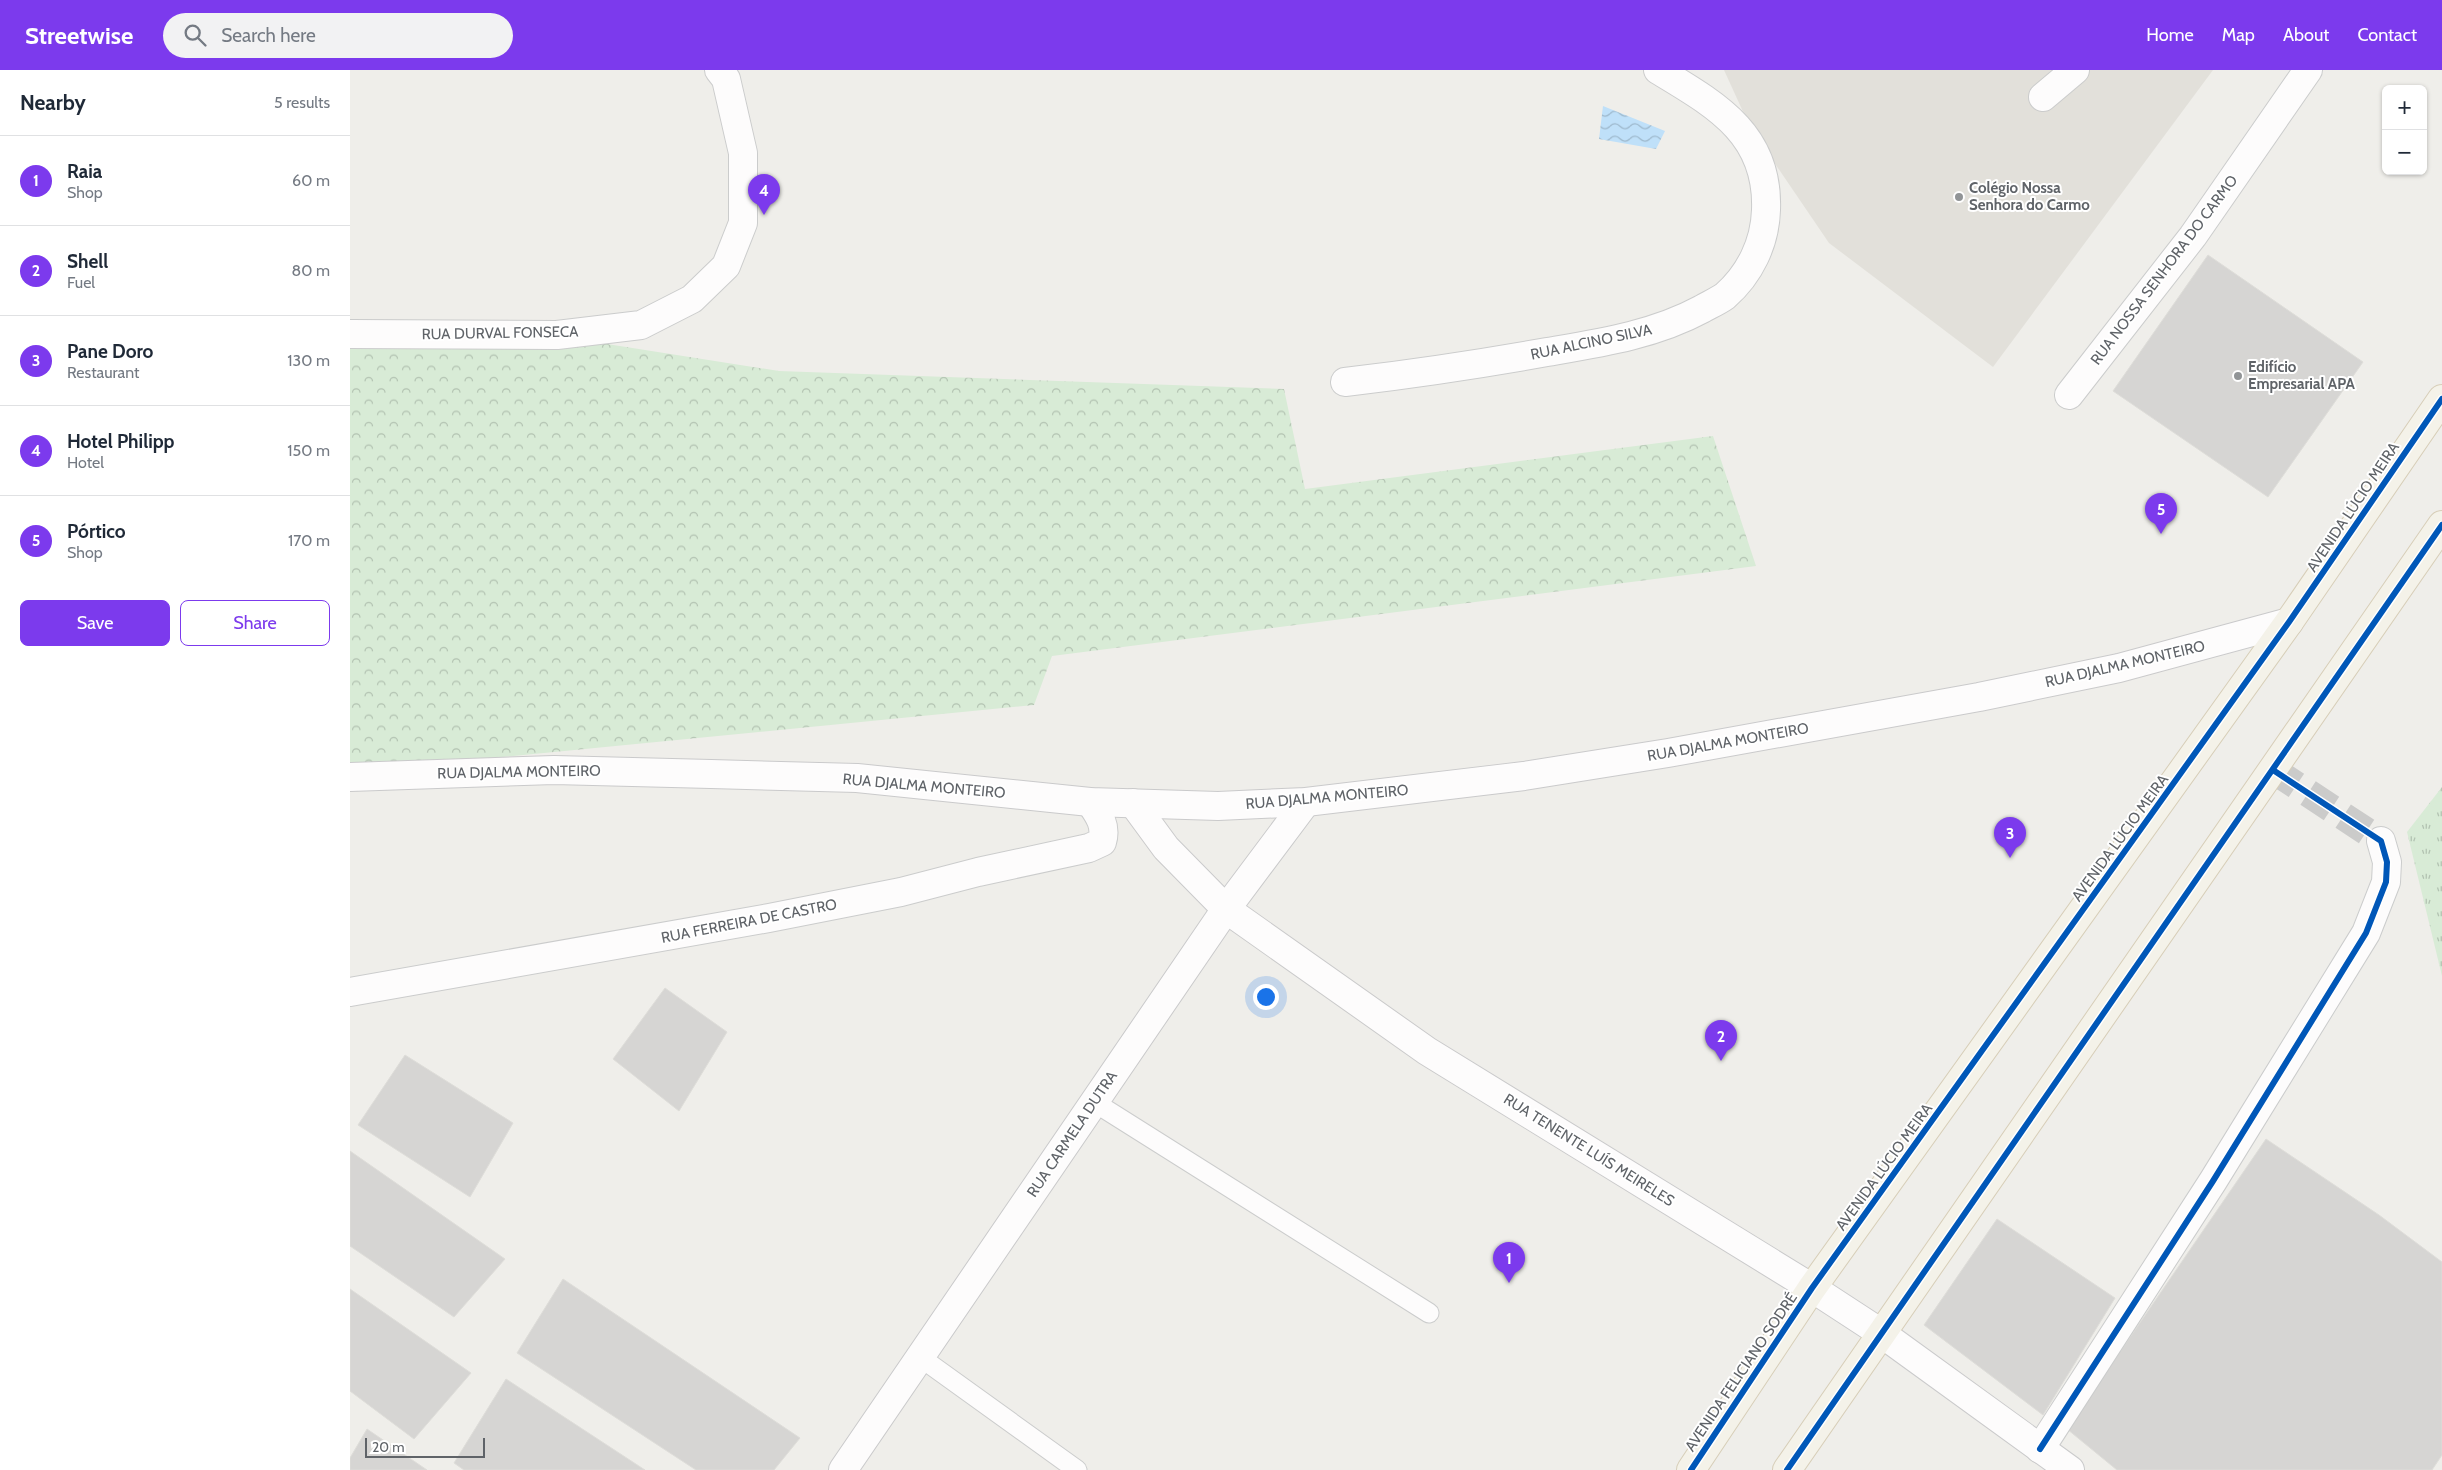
<!DOCTYPE html>
<meta charset="utf-8">
<style>
body{margin:0;font-family:Cabin,sans-serif;background:#f2f2f3;color:#1f2937}
.controls{position:absolute;right:15px;top:15px;display:grid;overflow:hidden;border-radius:8px;box-shadow:0 1px 4px #0004}
.controls button{width:45px;height:45px;display:grid;place-items:center;padding:0;border:0;border-bottom:1px solid #e0e1e3;background:#fff;color:#1f2937;font:25px sans-serif}
.scale{position:absolute;left:15px;bottom:12px;width:120px;box-sizing:border-box;padding-left:5px;border:2px solid #5f6368;border-top:0;font-size:14px;line-height:18px;white-space:nowrap;color:#5f6368;-webkit-text-stroke:4px #fff;paint-order:stroke}
.you{position:absolute;left:915px;top:926px;width:18px;height:18px;margin:-12px;border:4px solid #fff;border-radius:50%;background:#1a73e8;box-shadow:0 0 0 8px #1a73e833}
.badge{display:grid;place-items:center;width:32px;height:32px;border-radius:50%;background:#7c3aed;color:#fff;font-size:16px;font-weight:700}
.pin{position:absolute;translate:-50% -41px;filter:drop-shadow(0 1px 2px #0008)}
.pin::after{content:'';position:absolute;top:26px;width:18px;height:15px;background:inherit;clip-path:polygon(0 0,100% 0,50% 100%)}
.list{margin:0;padding:0;list-style:none}
h2{display:flex;justify-content:space-between;align-items:center;height:65px;margin:0;padding:0 20px;font-size:21px}
h2 small{font-size:16px;font-weight:400;color:#747a83}
.list li{display:grid;grid-template-columns:32px 1fr auto;gap:15px;align-items:center;box-sizing:border-box;height:90px;padding:0 20px;border-top:1px solid #e0e1e3}
.list b{display:block;font-size:19px;white-space:nowrap}
.list p{margin:0;font-size:16px;white-space:nowrap;color:#747a83}
.list em{font-size:16px;font-style:normal;color:#747a83}
.actions{display:flex;gap:10px;padding:15px 20px}
.actions a{flex:1;padding:11px 0;border:1px solid #7c3aed;border-radius:8px;text-align:center;font-size:18px;color:#7c3aed}
.actions .main{background:#7c3aed;color:#fff}
.icon{flex:none;width:28px;height:28px;fill:none;stroke:currentColor;stroke-width:2;stroke-linecap:round;stroke-linejoin:round}
.map{position:relative;flex:none;width:2092px;height:1400px;overflow:hidden}
header{display:flex;align-items:center;gap:30px;box-sizing:border-box;height:70px;padding:0 25px;background:#7c3aed;color:#fff}
header strong{font-size:24px}
nav{display:flex;gap:28px;margin-inline-start:auto;font-size:18px}
.search{width:350px;height:45px;background:#f2f2f3;display:flex;align-items:center;gap:12px;box-sizing:border-box;padding:0 18px;border-radius:28px;color:#747a83;font-size:19px}
main{display:flex}
aside{flex:1;background:#fff}
.map>svg:first-child{display:block}
</style>
<header>
<strong>Streetwise</strong>
<div class="search"><svg class="icon" aria-label="search" viewBox="0 0 24 24"><circle cx="10" cy="10" r="6"/><path d="M15 15l6 6"/></svg>Search here</div>
<nav><a>Home</a><a>Map</a><a>About</a><a>Contact</a></nav>
</header>
<main>
<aside>
<h2>Nearby<small>5 results</small></h2>
<ul class="list">
<li><span class="badge">1</span><div><b>Raia</b><p>Shop</p></div><em>60 m</em></li>
<li><span class="badge">2</span><div><b>Shell</b><p>Fuel</p></div><em>80 m</em></li>
<li><span class="badge">3</span><div><b>Pane Doro</b><p>Restaurant</p></div><em>130 m</em></li>
<li><span class="badge">4</span><div><b>Hotel Philipp</b><p>Hotel</p></div><em>150 m</em></li>
<li><span class="badge">5</span><div><b>Pórtico</b><p>Shop</p></div><em>170 m</em></li>
</ul>
<div class="actions"><a class="main">Save</a><a>Share</a></div>
</aside>
<div class="map">
<svg width="2092" height="1400" viewBox="0 0 2092 1400">
<defs>
<pattern id="grass-tufts" width="24" height="20" patternUnits="userSpaceOnUse" patternTransform="scale(1.25)"><rect width="24" height="20" fill="#d8ebd6"/><path d="M3 7l-1-3M5 7V3M7 7l1-3M15 17l-1-3M17 17v-4M19 17l1-3" fill="none" stroke="#b2c2b1"/></pattern>
<pattern id="forest-crowns" width="20" height="18" patternUnits="userSpaceOnUse" patternTransform="scale(1.25)"><rect width="20" height="18" fill="#d8ebd6"/><path d="M2 6a3 3 0 1 1 6 0M12 15a3 3 0 1 1 6 0" fill="none" stroke="#b2c2b1"/></pattern>
<pattern id="water-waves" width="16" height="10" patternUnits="userSpaceOnUse" patternTransform="scale(1.25)"><rect width="16" height="10" fill="#bfe0f9"/><path d="M0 5q4-4 8 0t8 0" fill="none" stroke="#9eb9cd"/></pattern>
</defs>
<rect width="100%" height="100%" fill="#efeeea"/>
<path fill="#e2e0da" d="M 1374,0 L 1863,0 L 1643,297 L 1479,173 L 1400,57 Z"/>
<path fill="url(#grass-tufts)" d="M 2092,717 L 2092,906 L 2057,762 Z"/>
<path fill="url(#forest-crowns)" d="M 0,268 L 219,268 L 429,301 L 934,319 L 955,419 L 1363,366 L 1406,496 L 702,586 L 684,635 L 0,702 Z"/>
<path fill="url(#water-waves)" d="M 1253,36 L 1315,61 L 1306,79 L 1249,69 Z"/>
<g fill="#d6d5d3" stroke="#deddd9">
<path d="M 1858,185 L 2013,292 L 1918,427 L 1763,321 Z"/>
<path d="M 315,918 L 377,962 L 329,1041 L 263,989 Z"/>
<path d="M 55,985 L 163,1053 L 120,1127 L 8,1055 Z"/>
<path d="M 1916,1069 L 2029,1145 L 2092,1192 L 2092,1385 L 2082,1400 L 1767,1400 L 1717,1359 Z"/>
<path d="M 0,1081 L 155,1189 L 104,1247 L 0,1176 Z"/>
<path d="M 1647,1149 L 1765,1228 L 1693,1345 L 1574,1255 Z"/>
<path d="M 213,1209 L 450,1368 L 424,1400 L 346,1400 L 167,1283 Z"/>
<path d="M 0,1219 L 121,1303 L 64,1369 L 0,1321 Z"/>
<path d="M 156,1309 L 295,1400 L 114,1400 L 104,1393 Z"/>
<path d="M 17,1359 L 77,1400 L 0,1400 L 0,1388 Z"/>
</g>
<g fill="none" stroke-linecap="round" stroke-linejoin="round">
<path stroke="#cbcbca" stroke-width="28" stroke-dasharray="28 14" stroke-linecap="butt" d="M 1923,700 L 2031,771"/>
<g stroke="#cbcccc" stroke-width="21">
<g id="service">
<path d="M 744,1032 L 1079,1243"/>
<path d="M 570,1287 L 727,1400"/>
</g>
</g>
<g stroke="#cbcccc" stroke-width="30">
<g id="minor">
<path d="M 1693,27 L 1725,0"/>
<path d="M 0,264 L 207,265 L 291,255 L 342,229 L 376,196 L 393,153 L 393,83 L 376,9 L 369,0"/>
<path d="M 995,312 C 1063,304 1130,294 1197,282 C 1250,273 1304,265 1352,239 C 1359,235 1368,231 1375,226 C 1400,204 1415,173 1416,140 C 1419,64 1366,35 1308,0"/>
<path d="M 1719,325 L 1843,166 L 1958,0"/>
<path d="M 0,922 L 419,848 L 551,822 L 628,802 L 739,778 L 752,772 C 757,756 749,745 740,732"/>
<path d="M 1690,1379 L 1863,1111 L 2016,863 L 2036,812 L 2037,792 L 2031,771"/>
</g>
</g>
<g stroke="#cacacb" stroke-width="30">
<g id="secondary">
<path d="M 0,707 L 204,700 L 361,704 L 507,708 L 740,732 L 868,736 L 956,732 L 1174,706 L 1318,683 L 1629,627 L 1769,598 L 1939,552"/>
<path d="M 783,733 L 816,778 L 876,839 L 1077,981 L 1462,1218 L 1531,1263 L 1720,1400"/>
<path d="M 493,1400 L 876,839 L 956,732"/>
</g>
</g>
<g stroke="#d7ceb8" stroke-width="30">
<g id="primary">
<path d="M 1341,1400 L 1462,1218 L 1939,552 L 2092,329"/>
<path d="M 1437,1400 L 2092,455"/>
</g>
</g>
<use href="#service" stroke="#fdfcfc" stroke-width="19"/>
<use href="#minor" stroke="#fdfcfc" stroke-width="28"/>
<use href="#secondary" stroke="#fdfcfc" stroke-width="28"/>
<use href="#primary" stroke="#f4f2e9" stroke-width="28"/>
<g stroke="#fff" stroke-width="9">
<g id="cycleway">
<path d="M 1690,1379 L 1863,1111 L 2016,863 L 2036,812 L 2037,792 L 2031,771 L 1923,700"/>
<path d="M 1341,1400 L 1462,1218 L 1939,552 L 2092,329"/>
<path d="M 1437,1400 L 2092,455"/>
</g>
</g>
<use href="#cycleway" stroke="#0057b8" stroke-width="6"/>
</g>
<g fill="#919496" stroke="#fff" stroke-width="2">
<circle cx="1609" cy="127" r="5"/>
<circle cx="1888" cy="306" r="5"/>
</g>
<g text-anchor="middle" stroke-width="4" stroke-linejoin="round" paint-order="stroke">
<g font-size="15" font-weight="bold" fill="#5f6368" stroke="#fff" text-anchor="start">
<text x="1619" y="123">Colégio Nossa<tspan x="1619" dy="17">Senhora do Carmo</tspan></text>
<text x="1898" y="302">Edifício<tspan x="1898" dy="17">Empresarial APA</tspan></text>
</g>
<g font-size="15" fill="#5f6368" stroke="#fff">
<text transform="translate(1814 200) rotate(-53)" y="5">RUA NOSSA SENHORA DO CARMO</text>
<text transform="translate(150 263) rotate(-1)" y="5">RUA DURVAL FONSECA</text>
<text transform="translate(1241 272) rotate(-12)" y="5">RUA ALCINO SILVA</text>
<text transform="translate(2003 437) rotate(-56)" y="5">AVENIDA LÚCIO MEIRA</text>
<text transform="translate(1775 594) rotate(-13)" y="5">RUA DJALMA MONTEIRO</text>
<text transform="translate(1378 672) rotate(-10)" y="5">RUA DJALMA MONTEIRO</text>
<text transform="translate(169 702) rotate(-1)" y="5">RUA DJALMA MONTEIRO</text>
<text transform="translate(574 716) rotate(5)" y="5">RUA DJALMA MONTEIRO</text>
<text transform="translate(977 727) rotate(-5)" y="5">RUA DJALMA MONTEIRO</text>
<text transform="translate(1770 768) rotate(-54)" y="5">AVENIDA LÚCIO MEIRA</text>
<text transform="translate(399 851) rotate(-11)" y="5">RUA FERREIRA DE CASTRO</text>
<text transform="translate(722 1064) rotate(-56)" y="5">RUA CARMELA DUTRA</text>
<text transform="translate(1239 1080) rotate(32)" y="5">RUA TENENTE LUÍS MEIRELES</text>
<text transform="translate(1534 1097) rotate(-54)" y="5">AVENIDA LÚCIO MEIRA</text>
<text transform="translate(1391 1302) rotate(-56)" y="5">AVENIDA FELICIANO SODRÉ</text>
</g>
</g>
</svg>
<div class="controls">
<button>+</button>
<button>−</button>
</div>
<div class="scale">20 m</div>
<div class="you"></div>
<div class="pin badge" style="left:1159px;top:1213px">1</div>
<div class="pin badge" style="left:1371px;top:991px">2</div>
<div class="pin badge" style="left:1660px;top:788px">3</div>
<div class="pin badge" style="left:414px;top:145px">4</div>
<div class="pin badge" style="left:1811px;top:464px">5</div>
</div>
</main>
